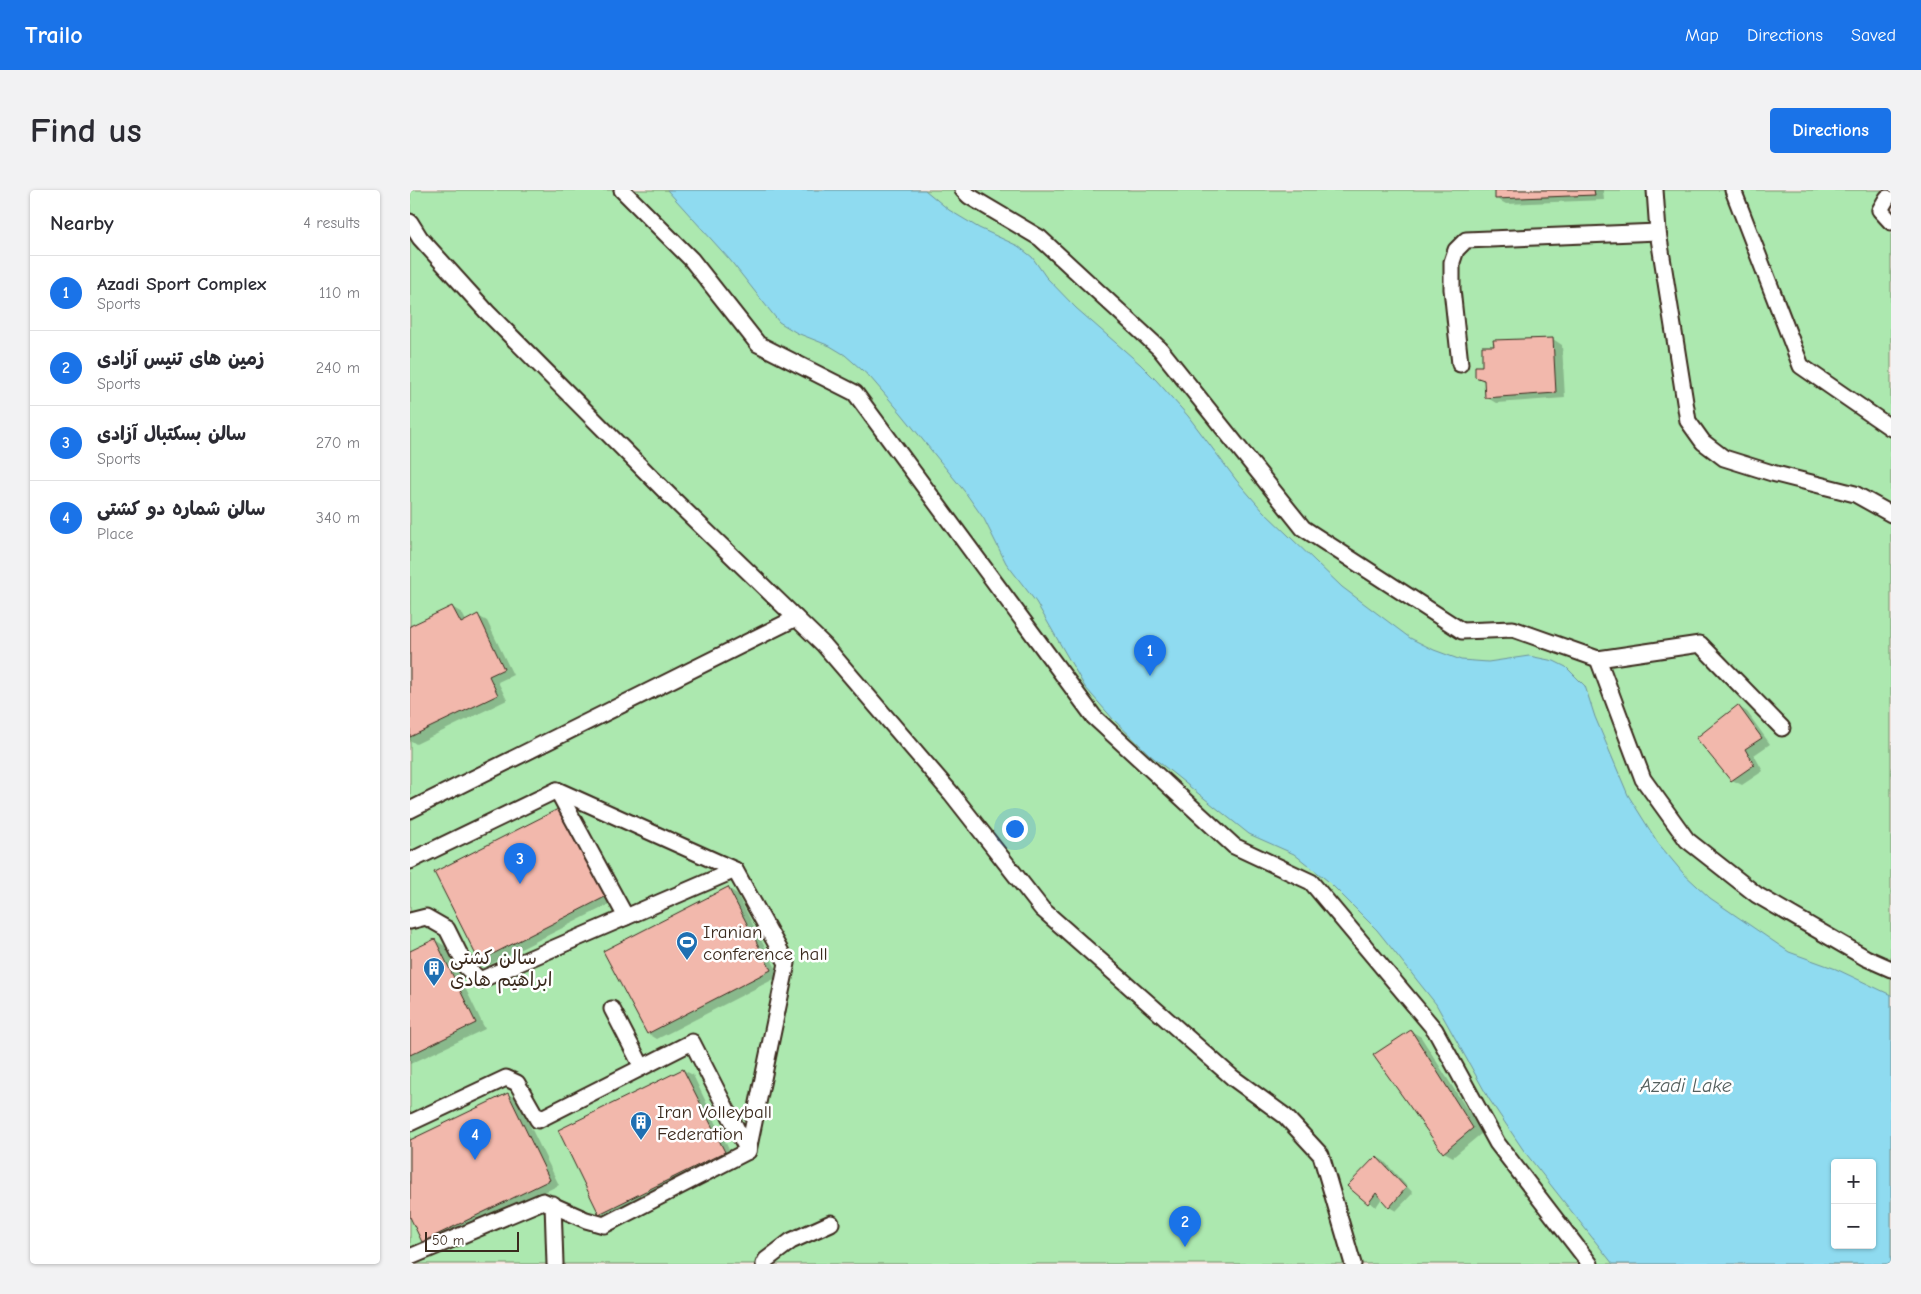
<!DOCTYPE html>
<meta charset="utf-8">
<style>
body{margin:0;font-family:"Comic Neue","Playpen Sans Arabic",sans-serif;background:#f2f2f3;color:#2b2b33}
.controls{position:absolute;right:15px;bottom:15px;display:grid;overflow:hidden;border-radius:5px;box-shadow:0 1px 4px #0004}
.controls button{width:45px;height:45px;display:grid;place-items:center;padding:0;border:0;border-bottom:1px solid #e1e1e2;background:#fff;color:#2b2b33;font:25px sans-serif}
.scale{position:absolute;left:15px;bottom:12px;width:94px;box-sizing:border-box;padding-left:5px;border:2px solid #3b2a1e;border-top:0;font-size:14px;line-height:18px;white-space:nowrap;color:#3b2a1e;-webkit-text-stroke:4px #fff;paint-order:stroke}
.you{position:absolute;left:604px;top:638px;width:18px;height:18px;margin:-12px;border:4px solid #fff;border-radius:50%;background:#1a73e8;box-shadow:0 0 0 8px #1a73e833}
.badge{display:grid;place-items:center;width:32px;height:32px;border-radius:50%;background:#1a73e8;color:#fff;font-size:16px;font-weight:700}
.pin{position:absolute;translate:-50% -41px;filter:drop-shadow(0 1px 2px #0008)}
.pin::after{content:'';position:absolute;top:26px;width:18px;height:15px;background:inherit;clip-path:polygon(0 0,100% 0,50% 100%)}
.list{margin:0;padding:0;list-style:none}
h2{display:flex;justify-content:space-between;align-items:center;height:65px;margin:0;padding:0 20px;font-size:21px}
h2 small{font-size:16px;font-weight:400;color:#7c7c81}
.list li{display:grid;grid-template-columns:32px 1fr auto;gap:15px;align-items:center;box-sizing:border-box;height:75px;padding:0 20px;border-top:1px solid #e1e1e2}
.list b{display:block;font-size:19px;white-space:nowrap}
.list p{margin:0;font-size:16px;white-space:nowrap;color:#7c7c81}
.list em{font-size:16px;font-style:normal;color:#7c7c81}
.map{position:relative;flex:none;width:1481px;height:1074px;overflow:hidden;border-radius:5px}
header{display:flex;align-items:center;gap:30px;box-sizing:border-box;height:70px;padding:0 25px;background:#1a73e8;color:#fff}
header strong{font-size:24px}
nav{display:flex;gap:28px;margin-inline-start:auto;font-size:18px}
.intro{display:flex;align-items:center;justify-content:space-between;box-sizing:border-box;height:120px;padding:0 30px}
h1{margin:0;font-size:35px}
.button{padding:12px 22px;border-radius:5px;background:#1a73e8;color:#fff;font-size:18px;font-weight:700}
main{display:flex;gap:30px;padding:0 30px}
aside{flex:1;background:#fff;border-radius:5px;box-shadow:0 1px 4px #0004}
.map>svg:first-child{display:block}
</style>
<header>
<strong>Trailo</strong>
<nav><a>Map</a><a>Directions</a><a>Saved</a></nav>
</header>
<div class="intro"><h1>Find us</h1><a class="button">Directions</a></div>
<main>
<aside>
<h2>Nearby<small>4 results</small></h2>
<ul class="list">
<li><span class="badge">1</span><div><b>Azadi Sport Complex</b><p>Sports</p></div><em>110 m</em></li>
<li><span class="badge">2</span><div><b>زمین های تنیس آزادی</b><p>Sports</p></div><em>240 m</em></li>
<li><span class="badge">3</span><div><b>سالن بسکتبال آزادی</b><p>Sports</p></div><em>270 m</em></li>
<li><span class="badge">4</span><div><b>سالن شماره دو کشتی</b><p>Place</p></div><em>340 m</em></li>
</ul>
</aside>
<div class="map">
<svg width="1481" height="1074" viewBox="0 0 1481 1074">
<rect width="100%" height="100%" fill="#fbeae6"/>
<filter id="ink" filterUnits="userSpaceOnUse"><feTurbulence type="fractalNoise" baseFrequency=".02" numOctaves="2"/><feDisplacementMap in="SourceGraphic" scale="10" xChannelSelector="R" yChannelSelector="G"/><feConvolveMatrix kernelMatrix="1 2 1 2 8 2 1 2 1" color-interpolation-filters="sRGB"/></filter>
<g filter="url(#ink)">
<path fill="#ace8af" stroke="#748966" fill-rule="evenodd" d="M 0,0 L 1481,0 L 1481,1074 L 0,1074 ZM 1425,973 L 1462,973 L 1462,1055 L 1425,1055 Z"/>
<path fill="#8fdbf0" stroke="#6d949c" fill-rule="evenodd" d="M 257,0 L 515,0 L 539,20 L 569,38 L 608,56 L 622,67 L 636,87 L 666,118 L 730,174 L 746,190 L 778,226 L 827,291 L 853,321 L 932,397 L 1000,448 L 1024,460 L 1051,470 L 1078,472 L 1119,466 L 1144,471 L 1156,477 L 1175,496 L 1185,527 L 1218,605 L 1248,653 L 1273,683 L 1300,708 L 1379,762 L 1426,779 L 1481,805 L 1481,1074 L 1203,1074 L 1114,961 L 1079,909 L 1026,814 L 967,740 L 918,691 L 884,664 L 839,644 L 740,565 L 703,529 L 675,497 L 626,412 L 596,373 L 574,329 L 555,302 L 491,223 L 460,187 L 435,165 L 420,156 L 387,143 L 369,132 L 320,70 ZM 1425,973 L 1462,973 L 1462,1055 L 1425,1055 Z"/>
<g fill="#0003">
<path d="M 1086,0 L 1193,0 L 1194,10 L 1096,14 L 1087,9 Z"/>
<path d="M 1143,149 L 1152,155 L 1155,208 L 1086,213 L 1076,207 L 1075,192 L 1067,187 L 1074,177 Z"/>
<path d="M 42,417 L 52,423 L 56,431 L 68,426 L 77,431 L 103,485 L 88,492 L 97,510 L 6,554 L 0,550 L 0,438 Z"/>
<path d="M 1328,516 L 1337,522 L 1360,554 L 1344,565 L 1353,581 L 1332,595 L 1322,590 Z"/>
<path d="M 152,619 L 206,711 L 79,775 L 70,770 Z"/>
<path d="M 318,698 L 327,704 L 370,786 L 247,849 L 237,843 Z"/>
<path d="M 25,750 L 35,756 L 75,839 L 0,874 L 0,762 Z"/>
<path d="M 1001,841 L 1011,847 L 1072,943 L 1043,967 L 1034,962 Z"/>
<path d="M 273,880 L 283,885 L 323,968 L 199,1028 L 190,1023 Z"/>
<path d="M 98,904 L 107,909 L 149,995 L 23,1057 L 13,1051 L 0,1024 L 0,951 Z"/>
<path d="M 967,967 L 974,971 L 1003,1003 L 986,1021 L 979,1017 L 972,1008 L 966,1017 L 939,996 Z"/>
</g>
<g fill="#f2b8ac" stroke="#3b2a1e">
<path d="M 1085,0 L 1184,0 L 1185,5 L 1085,9 Z"/>
<path d="M 1143,148 L 1146,203 L 1075,208 L 1074,190 L 1065,187 L 1065,176 L 1072,176 L 1072,156 L 1084,156 L 1083,150 Z"/>
<path d="M 42,416 L 51,433 L 68,424 L 94,479 L 79,486 L 88,505 L 0,547 L 0,436 Z"/>
<path d="M 1328,515 L 1352,548 L 1335,559 L 1344,575 L 1321,591 L 1286,548 Z"/>
<path d="M 152,617 L 197,706 L 69,771 L 24,682 Z"/>
<path d="M 318,697 L 361,780 L 237,844 L 193,761 Z"/>
<path d="M 25,749 L 66,833 L 0,865 L 0,761 Z"/>
<path d="M 1001,840 L 1063,938 L 1033,963 L 963,865 Z"/>
<path d="M 273,879 L 315,962 L 189,1024 L 148,940 Z"/>
<path d="M 98,903 L 140,990 L 12,1052 L 0,1027 L 0,950 Z"/>
<path d="M 966,966 L 996,998 L 979,1018 L 966,1003 L 958,1014 L 937,996 Z"/>
</g>
<g fill="none" stroke-linecap="round" stroke-linejoin="round">
<g stroke="#3b2a1e" stroke-width="19">
<g id="minor">
<path d="M 212,0 L 281,69 L 348,154 L 445,203 L 684,527 L 824,656 L 901,692 L 1025,840 L 1087,953 L 1180,1074"/>
<path d="M 553,0 L 559,6 L 630,48 L 750,159 L 893,338 L 1052,441 L 1103,439 L 1188,469 L 1290,454 L 1372,538"/>
<path d="M 1245,0 L 1248,42 L 1278,231 L 1293,252 L 1314,268 L 1362,283 L 1445,304 L 1481,324"/>
<path d="M 1323,0 L 1391,176 L 1481,238"/>
<path d="M 1477,8 L 1470,20 L 1481,32"/>
<path d="M 0,32 L 10,48 L 77,122 L 260,306 L 414,455 L 541,603 L 632,719 L 823,888 L 875,926 L 911,965 L 943,1074"/>
<path d="M 1050,174 L 1042,99 L 1042,72 L 1046,60 L 1056,50 L 1248,42"/>
<path d="M 1188,469 L 1233,589 L 1277,650 L 1347,705 L 1456,768 L 1481,779"/>
<path d="M 147,600 L 216,727"/>
<path d="M 0,620 L 386,428"/>
<path d="M 0,671 L 147,600 L 325,680 L 377,773 L 338,961 L 194,1035 L 176,1030 L 133,1011 L 0,1067"/>
<path d="M 0,731 L 16,727 L 37,739 L 56,777 L 70,790 L 325,680"/>
<path d="M 202,819 L 232,877"/>
<path d="M 0,933 L 96,888 L 107,893 L 128,930 L 282,852 L 338,961"/>
<path d="M 143,1014 L 145,1074"/>
<path d="M 354,1074 L 356,1070 L 381,1051 L 421,1033"/>
</g>
</g>
<use href="#minor" stroke="#fff" stroke-width="15"/>
</g>
</g>
<defs>
<g id="stadium-pin" transform="scale(1.125)"><path d="M0 17L-7.5 6A9.5 9.5 0 1 1 7.5 6Z" fill="#1f6fb2" stroke="#fff"/><path d="M0-5a6.5 5 0 1 0 0 10a6.5 5 0 1 0 0-10ZM-3.5-1.8h7v3.6h-7Z" fill="#fff"/></g>
<g id="building-pin" transform="scale(1.125)"><path d="M0 17L-7.5 6A9.5 9.5 0 1 1 7.5 6Z" fill="#1f6fb2" stroke="#fff"/><path d="M-4-6H4V6H1V3H-1V6H-4ZM-2.5-4.3h1.7v1.8h-1.7ZM.8-4.3h1.7v1.8H.8ZM-2.5-1h1.7V.8h-1.7ZM.8-1h1.7V.8H.8Z" fill="#fff"/></g>
</defs>
<g fill-rule="evenodd">
<use href="#stadium-pin" x="277" y="752"/>
<use href="#building-pin" x="24" y="778"/>
<use href="#building-pin" x="231" y="932"/>
</g>
<g text-anchor="middle" stroke-width="5" stroke-linejoin="round" paint-order="stroke">
<g font-size="19" fill="#3b2a1e" stroke="#fff" text-anchor="start">
<text x="293" y="748">Iranian<tspan x="293" dy="22">conference hall</tspan></text>
<text x="40" y="774">سالن کشتی<tspan x="40" dy="22">ابراهیم هادی</tspan></text>
<text x="247" y="928">Iran Volleyball<tspan x="247" dy="22">Federation</tspan></text>
</g>
<g font-size="20" font-style="italic" fill="#545f5d" stroke="#fff">
<text x="1276" y="902">Azadi Lake</text>
</g>
</g>
</svg>
<div class="controls">
<button>+</button>
<button>−</button>
</div>
<div class="scale">50 m</div>
<div class="you"></div>
<div class="pin badge" style="left:740px;top:486px">1</div>
<div class="pin badge" style="left:775px;top:1057px">2</div>
<div class="pin badge" style="left:110px;top:694px">3</div>
<div class="pin badge" style="left:65px;top:970px">4</div>
</div>
</main>
